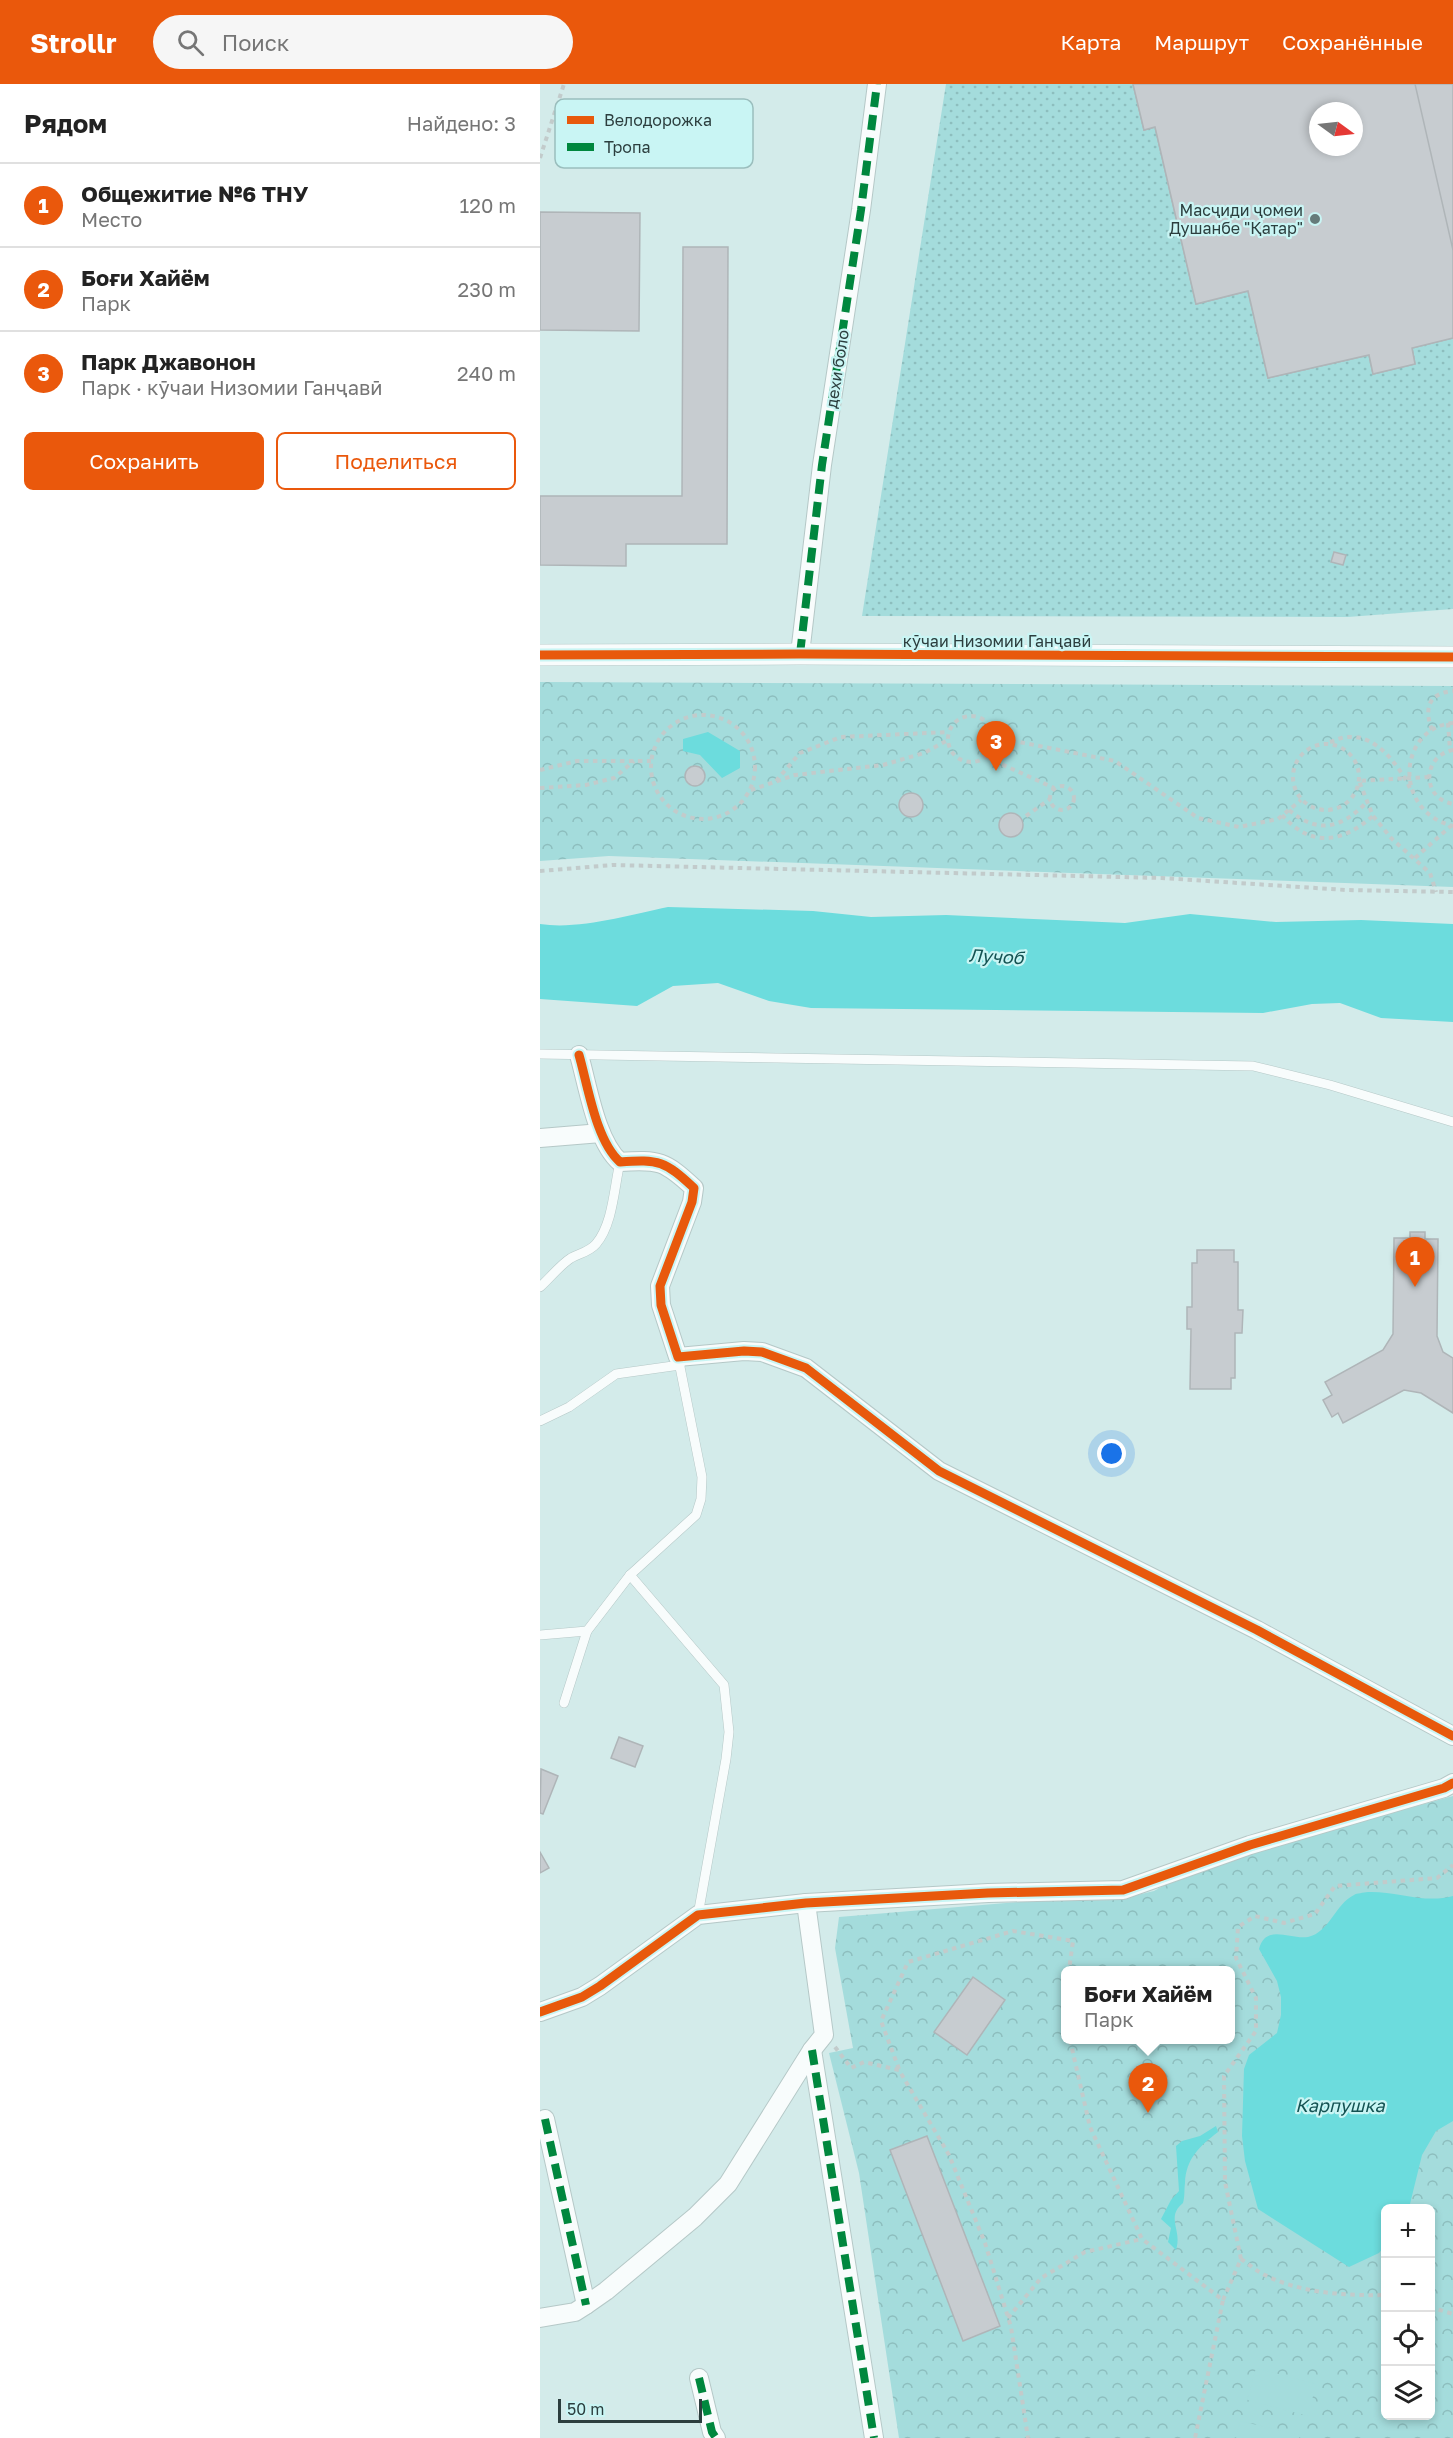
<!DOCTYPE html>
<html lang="ru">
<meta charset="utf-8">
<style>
body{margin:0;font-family:"Golos Text",sans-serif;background:#f6f6f6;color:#222}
.controls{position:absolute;right:18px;bottom:18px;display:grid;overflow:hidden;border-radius:9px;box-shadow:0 3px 9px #0003}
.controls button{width:54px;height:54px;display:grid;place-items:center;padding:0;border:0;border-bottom:2px solid #e0e0e0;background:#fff;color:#222;font:30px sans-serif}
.compass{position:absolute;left:769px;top:18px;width:54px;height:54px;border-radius:50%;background:#fff;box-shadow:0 3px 9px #0003;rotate:105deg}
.scale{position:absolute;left:18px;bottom:15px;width:144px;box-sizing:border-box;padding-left:6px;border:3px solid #2c3e3e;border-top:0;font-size:16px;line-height:21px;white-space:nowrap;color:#2c3e3e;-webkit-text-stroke:4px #c9f5f4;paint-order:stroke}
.you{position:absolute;left:572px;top:1370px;width:21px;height:21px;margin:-15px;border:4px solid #fff;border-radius:50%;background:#1a73e8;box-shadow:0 0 0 9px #1a73e833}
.badge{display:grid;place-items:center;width:39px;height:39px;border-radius:50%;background:#ea580c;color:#fff;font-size:20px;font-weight:700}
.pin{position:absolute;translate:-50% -50px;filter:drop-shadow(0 2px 3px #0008)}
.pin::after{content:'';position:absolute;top:32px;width:21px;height:18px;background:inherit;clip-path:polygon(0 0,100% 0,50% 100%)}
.popup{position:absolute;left:521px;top:1882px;width:174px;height:78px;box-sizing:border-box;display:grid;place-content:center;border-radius:9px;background:#fff;filter:drop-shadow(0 2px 4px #0005);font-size:20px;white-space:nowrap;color:#767676}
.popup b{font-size:22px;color:#222}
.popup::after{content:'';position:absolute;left:50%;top:100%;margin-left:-12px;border:12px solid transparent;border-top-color:#fff}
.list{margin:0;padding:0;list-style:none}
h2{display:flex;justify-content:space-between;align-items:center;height:78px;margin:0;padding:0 24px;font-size:26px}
h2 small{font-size:20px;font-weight:400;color:#767676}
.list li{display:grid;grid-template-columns:39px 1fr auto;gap:18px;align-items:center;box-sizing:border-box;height:84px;padding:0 24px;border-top:2px solid #e0e0e0}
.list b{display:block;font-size:22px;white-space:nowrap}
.list p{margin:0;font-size:20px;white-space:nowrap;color:#767676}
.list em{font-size:20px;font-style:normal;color:#767676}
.actions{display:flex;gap:12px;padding:18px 24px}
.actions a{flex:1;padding:14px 0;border:2px solid #ea580c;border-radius:9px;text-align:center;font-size:21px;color:#ea580c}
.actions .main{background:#ea580c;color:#fff}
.icon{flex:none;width:33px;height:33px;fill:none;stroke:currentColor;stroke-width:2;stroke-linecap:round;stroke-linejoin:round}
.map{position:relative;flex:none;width:913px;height:2354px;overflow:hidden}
header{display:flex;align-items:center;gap:36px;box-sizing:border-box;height:84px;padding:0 30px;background:#ea580c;color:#fff}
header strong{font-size:28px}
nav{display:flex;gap:33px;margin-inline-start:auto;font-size:21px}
.search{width:420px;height:54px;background:#f6f6f6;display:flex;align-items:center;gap:15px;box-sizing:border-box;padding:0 21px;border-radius:33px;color:#767676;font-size:22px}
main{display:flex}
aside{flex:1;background:#fff}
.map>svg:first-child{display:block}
</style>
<header>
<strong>Strollr</strong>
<div class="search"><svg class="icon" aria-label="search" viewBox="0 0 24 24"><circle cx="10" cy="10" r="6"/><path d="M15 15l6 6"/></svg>Поиск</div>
<nav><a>Карта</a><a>Маршрут</a><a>Сохранённые</a></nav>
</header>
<main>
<aside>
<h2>Рядом<small>Найдено: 3</small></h2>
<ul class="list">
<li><span class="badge">1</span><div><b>Общежитие №6 ТНУ</b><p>Место</p></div><em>120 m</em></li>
<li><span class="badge">2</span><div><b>Боғи Хайём</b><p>Парк</p></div><em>230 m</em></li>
<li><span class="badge">3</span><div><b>Парк Джавонон</b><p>Парк · кӯчаи Низомии Ганҷавӣ</p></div><em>240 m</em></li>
</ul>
<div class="actions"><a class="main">Сохранить</a><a>Поделиться</a></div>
</aside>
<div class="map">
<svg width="913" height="2354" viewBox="0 0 913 2354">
<defs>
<pattern id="grass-dots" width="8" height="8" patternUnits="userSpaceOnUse" patternTransform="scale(1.5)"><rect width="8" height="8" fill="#a4dcdc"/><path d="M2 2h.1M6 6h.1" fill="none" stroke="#8dbebe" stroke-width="1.8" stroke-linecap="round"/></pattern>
<pattern id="park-crowns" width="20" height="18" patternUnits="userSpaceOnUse" patternTransform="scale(1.5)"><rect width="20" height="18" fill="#a4dcdc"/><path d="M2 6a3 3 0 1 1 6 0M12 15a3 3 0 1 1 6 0" fill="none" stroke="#8dbebe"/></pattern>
</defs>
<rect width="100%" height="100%" fill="#d3ebea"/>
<path fill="url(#grass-dots)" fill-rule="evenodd" d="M 406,0 L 913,0 L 913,525 L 808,533 L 322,532 ZM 778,27 L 814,27 L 814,63 L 778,63 Z"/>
<g fill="url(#park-crowns)" fill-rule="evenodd">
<path d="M 0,598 L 913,602 L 913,803 L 69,772 L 0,777 Z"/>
<path d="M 913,1712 L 913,2354 L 359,2354 L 319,2089 L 289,1969 L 313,1964 L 295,1864 L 299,1833 L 491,1817 L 576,1816 L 614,1807 L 658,1782 ZM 526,1886 L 690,1886 L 690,1956 L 526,1956 ZM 846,2124 L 890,2124 L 890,2332 L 846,2332 Z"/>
</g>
<g fill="#a4dcdc">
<path d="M 716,2284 L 776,2300 L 768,2332 L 707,2316 Z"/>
<path d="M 700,2337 L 759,2351 L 759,2354 L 696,2354 Z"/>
</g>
<g fill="#6cdcdd">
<path d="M 168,648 L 200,667 L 200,684 L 182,694 L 160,671 L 143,667 L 143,655 Z"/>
<path d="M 128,823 L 273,827 L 331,833 L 406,831 L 585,839 L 650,830 L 736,838 L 821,836 L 913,840 L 913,938 L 841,934 L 800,919 L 772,920 L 723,929 L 271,924 L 229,917 L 178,899 L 133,902 L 97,922 L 0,915 L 0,840 C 39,846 89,831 128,823 Z"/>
<path d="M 828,1808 C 856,1807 885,1820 913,1812 L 913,2037 L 896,2047 L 882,2071 L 869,2124 L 846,2124 L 845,2162 L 839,2169 L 809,2183 L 718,2125 L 705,2077 L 702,2052 L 704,1985 L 709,1971 L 737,1949 L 741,1931 L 741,1913 L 737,1897 L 719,1865 C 726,1839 750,1856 768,1853 C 790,1848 795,1820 814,1811 C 817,1809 823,1809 828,1808 Z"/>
<path d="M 676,2042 L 678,2048 C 660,2062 646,2074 645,2099 C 644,2107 645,2112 643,2119 C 625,2133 643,2147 636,2166 L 628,2158 L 631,2144 L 621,2135 L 631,2116 L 639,2107 L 636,2062 L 642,2057 L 660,2052 Z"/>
</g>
<g fill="#c7ccd0" stroke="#afb5b8" stroke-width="1.5" fill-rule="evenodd">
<path d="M 593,0 L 798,0 L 701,23 L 754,255 L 821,239 L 817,219 L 859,209 L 864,232 L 913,220 L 913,254 L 872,264 L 875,280 L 833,290 L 829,271 L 728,294 L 708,207 L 656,220 L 615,43 L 604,46 Z"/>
<path d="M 593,0 L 913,0 L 913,254 L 872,264 L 875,280 L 833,290 L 829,271 L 728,294 L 708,207 L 656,220 L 615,43 L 604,46 ZM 778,27 L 814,27 L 814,63 L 778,63 Z"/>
<path d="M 875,0 L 913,0 L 913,166 Z"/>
<path d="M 0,128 L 100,129 L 99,247 L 0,246 Z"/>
<path d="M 143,163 L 188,163 L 187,460 L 86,460 L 86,482 L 0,481 L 0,412 L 142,412 Z"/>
<path d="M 794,468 L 806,471 L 803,481 L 791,478 Z"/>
<circle cx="155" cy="692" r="10"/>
<circle cx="371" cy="721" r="12"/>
<circle cx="471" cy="741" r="12"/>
<path d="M 870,1148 L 885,1148 L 885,1155 L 898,1155 L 897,1252 L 903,1268 L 913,1274 L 913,1329 L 881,1309 L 864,1306 L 803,1339 L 798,1329 L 792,1333 L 783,1316 L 792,1311 L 785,1298 L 843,1266 L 853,1250 L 854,1154 L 870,1154 Z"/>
<path d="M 657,1166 L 694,1166 L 694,1178 L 698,1178 L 698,1226 L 703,1226 L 702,1249 L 695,1249 L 695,1294 L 691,1294 L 691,1305 L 650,1305 L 651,1245 L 647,1245 L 647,1223 L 652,1223 L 652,1179 L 657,1179 Z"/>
<path d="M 79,1653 L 103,1662 L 95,1683 L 71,1674 Z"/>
<path d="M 1,1685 L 18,1692 L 3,1730 L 0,1729 Z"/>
<path d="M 0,1768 L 9,1784 L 0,1789 Z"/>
<path d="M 433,1893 L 465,1916 L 427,1971 L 394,1948 Z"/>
<path d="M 387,2052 L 460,2242 L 423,2257 L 350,2066 Z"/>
</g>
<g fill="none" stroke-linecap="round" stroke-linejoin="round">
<g stroke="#b5c8c7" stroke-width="10">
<g id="service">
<path d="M 0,970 L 713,982 L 790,1001 L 913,1038"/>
<path d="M 0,1203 C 10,1194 20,1181 31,1174 C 40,1169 49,1168 56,1160 C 73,1140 74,1104 80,1078"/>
<path d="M 0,1337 L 29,1323 L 76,1290 L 140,1281"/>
<path d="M 90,1491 L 184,1601 L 189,1648 L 186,1675 L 158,1831"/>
<path d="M 0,1551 L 47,1547"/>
<path d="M 24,1619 L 47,1547 L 90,1491 L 156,1431 L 161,1415 L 162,1393 L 138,1273"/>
</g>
</g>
<g stroke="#b5c8c7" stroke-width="20">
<g id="minor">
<path d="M 260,570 L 282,381 L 321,126 L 337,0"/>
<path d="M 39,971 C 48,1002 56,1057 80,1078 C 119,1075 125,1077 154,1104 L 152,1118 L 120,1202 L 121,1221 L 138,1273 L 204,1267 L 222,1268 L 266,1284 L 399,1387 L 717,1546 L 913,1652"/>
<path d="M 0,1054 L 61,1049"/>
<path d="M 0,1928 L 42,1913 L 60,1902 L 158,1831 L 266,1819 L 448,1809 L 583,1806 L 710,1761 L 904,1704 L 913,1699"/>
<path d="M 272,1966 L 334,2354"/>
<path d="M 5,2035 L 46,2221"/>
<path d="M 0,2234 L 35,2228 L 46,2221 L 66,2207 L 155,2133 L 188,2100 L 272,1966 L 284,1951 L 266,1819"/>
<path d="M 159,2294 L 172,2348 L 176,2354"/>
</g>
</g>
<g stroke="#b5c8c7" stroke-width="22">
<path id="tertiary" d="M 0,571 L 260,570 L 913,573"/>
</g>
<g stroke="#c2cbcb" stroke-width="4" stroke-dasharray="4.5 4.5" stroke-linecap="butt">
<path d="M 0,74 L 24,0"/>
<circle cx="163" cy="683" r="52"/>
<circle cx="431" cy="655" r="23"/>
<path d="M 908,639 L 910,666"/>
<path d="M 913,639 C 858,644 852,727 913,742"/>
<path d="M 892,646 C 884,625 888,609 913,607"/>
<path d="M 454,653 L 575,677 L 658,734 L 699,743 L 738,735 L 761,716"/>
<path d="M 790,658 C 796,656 802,653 809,653 C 837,651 859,682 870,704"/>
<circle cx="786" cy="693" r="33"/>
<path d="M 913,666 C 882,672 881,714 913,720"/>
<path d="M 446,673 L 514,704"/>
<path d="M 0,686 L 37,677 L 111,677"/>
<path d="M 889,693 L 819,697 L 833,732 L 852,755 L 890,789 L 896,808"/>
<path d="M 236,697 L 260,669 L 301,653 L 409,648"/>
<circle cx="522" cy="714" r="12"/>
<path d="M 0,704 L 46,701 L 74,694 L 94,677"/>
<path d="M 211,706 L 255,691 L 343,681 L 384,669 L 408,656"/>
<path d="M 749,726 C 778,750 800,745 826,719"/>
<path d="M 742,731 C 771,764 802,759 833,732"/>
<path d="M 486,732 L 510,715"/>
<path d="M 875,774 L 911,742"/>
<path d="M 0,787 L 73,781 L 622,794 L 806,806 L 913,808"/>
<path d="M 526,1909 L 523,1925 L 526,1935"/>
<path d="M 530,1956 L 550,2043 L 602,2155 L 683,2216 L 655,2354"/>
<path d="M 295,1963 L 311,1984 L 324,1978 L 359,1986 L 409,2071 L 445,2159 L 471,2243 L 488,2354"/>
<path d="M 359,1985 L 341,1937 L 368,1878 L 473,1847 L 533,1857 L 529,1886"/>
<path d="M 701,2175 C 709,2180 716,2187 725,2191 C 760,2209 806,2212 846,2211"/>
<path d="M 683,2216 L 701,2175 L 685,2098 L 684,1992 L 716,1947 L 716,1914 L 696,1874 L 698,1843 L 715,1832 L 744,1839 L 775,1830 L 795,1802 L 897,1794 L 913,1781"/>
<path d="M 890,2223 L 913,2230"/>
<path d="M 468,2234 L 501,2194 L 545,2168 L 602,2155"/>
</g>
<use href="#service" stroke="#f8fcfc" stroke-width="9"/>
<use href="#minor" stroke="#f8fcfc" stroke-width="18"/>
<use href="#tertiary" stroke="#f8fcfc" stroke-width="21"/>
<g stroke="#00873e" stroke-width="8" stroke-dasharray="15 8" stroke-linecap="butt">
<path d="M 260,570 L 282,381 L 321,126 L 337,0"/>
<path d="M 272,1966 L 334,2354"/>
<path d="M 5,2035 L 46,2221"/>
<path d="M 159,2294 L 172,2348 L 176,2354"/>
</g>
<g stroke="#c9f5f4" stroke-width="13">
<g id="cycleway">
<path d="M 0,571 L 260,570 L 913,573"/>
<path d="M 39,971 C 48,1002 56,1057 80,1078 C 119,1075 125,1077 154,1104 L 152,1118 L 120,1202 L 121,1221 L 138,1273 L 204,1267 L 222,1268 L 266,1284 L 399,1387 L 717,1546 L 913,1652"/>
<path d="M 0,1928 L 42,1913 L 60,1902 L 158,1831 L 266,1819 L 448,1809 L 583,1806 L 710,1761 L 904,1704 L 913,1699"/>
</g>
</g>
<use href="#cycleway" stroke="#e8590c" stroke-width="9"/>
</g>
<circle fill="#667b7a" stroke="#c9f5f4" stroke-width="2" cx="775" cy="135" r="6"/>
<g text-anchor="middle" stroke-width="4.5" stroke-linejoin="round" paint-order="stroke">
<g font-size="16" fill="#2c3e3e" stroke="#c9f5f4" text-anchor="end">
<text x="763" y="132">Масҷиди ҷомеи<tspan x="763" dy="18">Душанбе "Қатар"</tspan></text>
</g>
<g font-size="16" fill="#2c3e3e" stroke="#c9f5f4">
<text transform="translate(297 285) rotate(-81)" y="6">дехи боло</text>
<text x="457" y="563">кӯчаи Низомии Ганҷавӣ</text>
</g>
<g font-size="18" font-style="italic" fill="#135252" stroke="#c9f5f4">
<text transform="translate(456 873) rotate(3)" y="6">Лучоб</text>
<text x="800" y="2028">Карпушка</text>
</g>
</g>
<rect x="15" y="15" width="198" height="69" rx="9" fill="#c9f5f4" stroke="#9abebd" stroke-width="1.5"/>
<rect x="27" y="32" width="27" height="8" fill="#e8590c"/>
<rect x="27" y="59" width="27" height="8" fill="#00873e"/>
<g font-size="16" fill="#2c3e3e">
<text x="64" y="42">Велодорожка</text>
<text x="64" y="69">Тропа</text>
</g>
</svg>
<div class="controls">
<button>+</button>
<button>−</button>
<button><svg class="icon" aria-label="locate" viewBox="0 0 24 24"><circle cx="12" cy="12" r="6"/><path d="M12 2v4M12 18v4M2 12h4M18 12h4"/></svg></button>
<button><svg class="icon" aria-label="layers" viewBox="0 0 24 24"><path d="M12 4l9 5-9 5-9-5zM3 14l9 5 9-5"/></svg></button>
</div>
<svg class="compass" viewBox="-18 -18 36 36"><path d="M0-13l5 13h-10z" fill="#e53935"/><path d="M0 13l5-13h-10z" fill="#767676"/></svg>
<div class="scale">50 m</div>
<div class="you"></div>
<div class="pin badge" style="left:875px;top:1203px">1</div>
<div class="pin badge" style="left:608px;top:2029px">2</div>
<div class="popup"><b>Боғи Хайём</b>Парк</div>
<div class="pin badge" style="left:456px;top:687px">3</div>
</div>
</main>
